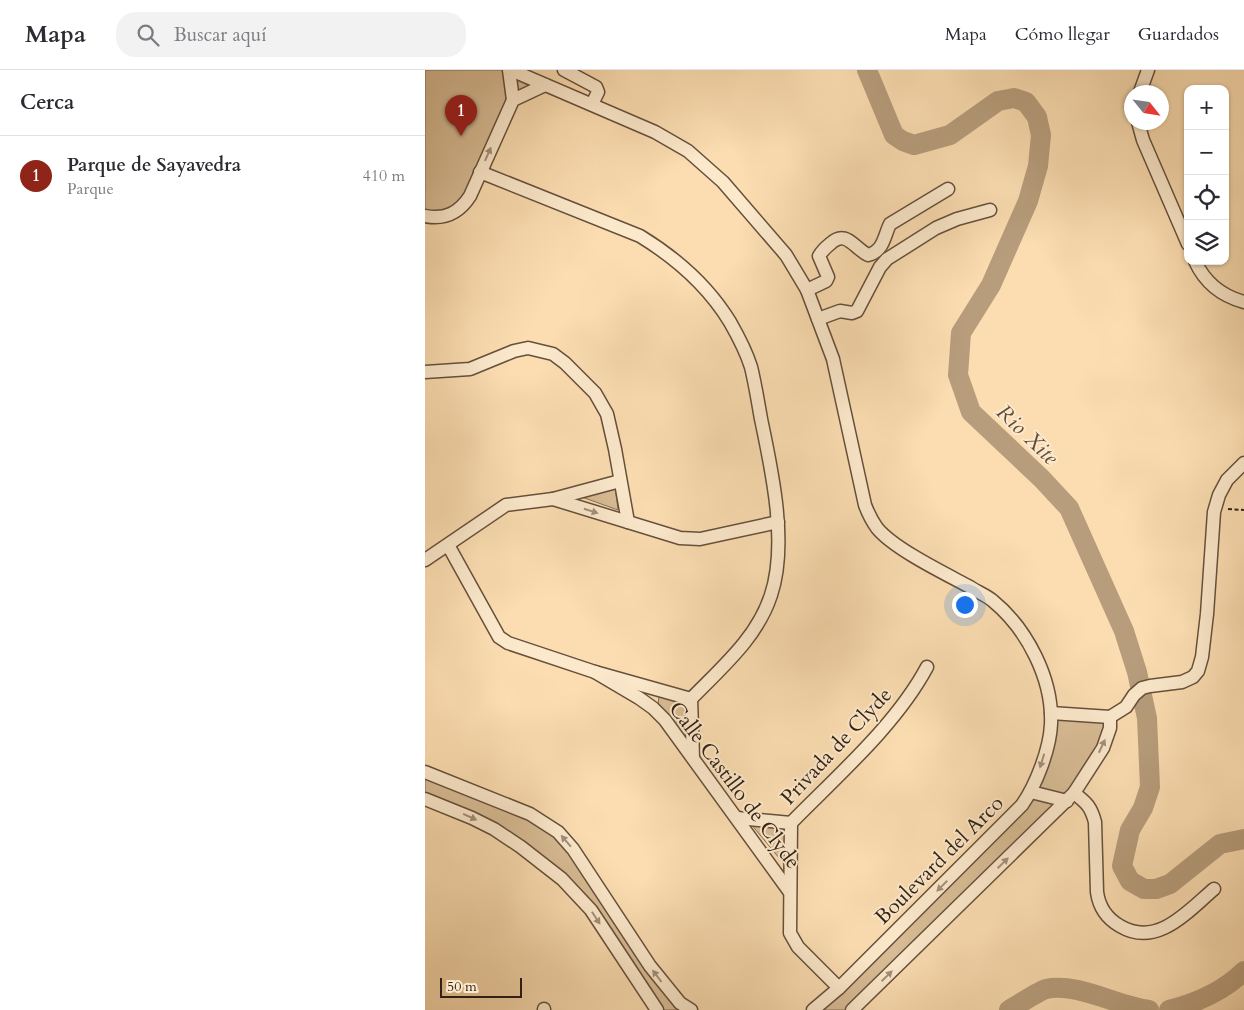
<!DOCTYPE html>
<html lang="es">
<meta charset="utf-8">
<style>
body{margin:0;font-family:Cardo,serif;background:#f2f2f3;color:#2b2b33}
.controls{position:absolute;right:15px;top:15px;display:grid;overflow:hidden;border-radius:10px;box-shadow:0 1px 4px #0004}
.controls button{width:45px;height:45px;display:grid;place-items:center;padding:0;border:0;border-bottom:1px solid #e1e1e2;background:#fff;color:#2b2b33;font:25px sans-serif}
.compass{position:absolute;left:699px;top:15px;width:45px;height:45px;border-radius:50%;background:#fff;box-shadow:0 1px 4px #0004;rotate:120deg}
.scale{position:absolute;left:15px;bottom:12px;width:82px;box-sizing:border-box;padding-left:5px;border:2px solid #332115;border-top:0;font-size:14px;line-height:18px;white-space:nowrap;color:#332115;-webkit-text-stroke:4px #fce9cc;paint-order:stroke}
.you{position:absolute;left:539px;top:534px;width:18px;height:18px;margin:-12px;border:4px solid #fff;border-radius:50%;background:#1a73e8;box-shadow:0 0 0 8px #1a73e833}
.badge{display:grid;place-items:center;width:32px;height:32px;border-radius:50%;background:#8f2418;color:#fff;font-size:16px;font-weight:700}
.pin{position:absolute;translate:-50% -41px;filter:drop-shadow(0 1px 2px #0008)}
.pin::after{content:'';position:absolute;top:26px;width:18px;height:15px;background:inherit;clip-path:polygon(0 0,100% 0,50% 100%)}
.list{margin:0;padding:0;list-style:none}
h2{display:flex;justify-content:space-between;align-items:center;height:65px;margin:0;padding:0 20px;font-size:21px}
h2 small{font-size:16px;font-weight:400;color:#7c7c81}
.list li{display:grid;grid-template-columns:32px 1fr auto;gap:15px;align-items:center;box-sizing:border-box;height:80px;padding:0 20px;border-top:1px solid #e1e1e2}
.list b{display:block;font-size:19px;white-space:nowrap}
.list p{margin:0;font-size:16px;white-space:nowrap;color:#7c7c81}
.list em{font-size:16px;font-style:normal;color:#7c7c81}
.icon{flex:none;width:28px;height:28px;fill:none;stroke:currentColor;stroke-width:2;stroke-linecap:round;stroke-linejoin:round}
.map{position:relative;flex:none;width:819px;height:940px;overflow:hidden}
header{display:flex;align-items:center;gap:30px;box-sizing:border-box;height:70px;padding:0 25px;background:#fff;border-bottom:1px solid #e1e1e2}
header strong{font-size:24px}
nav{display:flex;gap:28px;margin-inline-start:auto;font-size:18px}
.search{width:350px;height:45px;background:#f2f2f3;display:flex;align-items:center;gap:12px;box-sizing:border-box;padding:0 18px;border-radius:20px;color:#7c7c81;font-size:19px}
main{display:flex}
aside{flex:1;background:#fff}
.map>svg:first-child{display:block}
</style>
<header>
<strong>Mapa</strong>
<div class="search"><svg class="icon" aria-label="search" viewBox="0 0 24 24"><circle cx="10" cy="10" r="6"/><path d="M15 15l6 6"/></svg>Buscar aquí</div>
<nav><a>Mapa</a><a>Cómo llegar</a><a>Guardados</a></nav>
</header>
<main>
<aside>
<h2>Cerca<small></small></h2>
<ul class="list">
<li><span class="badge">1</span><div><b>Parque de Sayavedra</b><p>Parque</p></div><em>410 m</em></li>
</ul>
</aside>
<div class="map">
<svg width="819" height="940" viewBox="0 0 819 940">
<rect width="100%" height="100%" fill="#fbddb1"/>
<filter id="stains"><feTurbulence type="fractalNoise" baseFrequency=".004" numOctaves="4"/><feColorMatrix values="0 0 0 0 .2 0 0 0 0 .09 0 0 0 0 .02 0 0 0 .5 -.17"/></filter>
<radialGradient id="worn" r=".72"><stop offset=".6" stop-color="#630" stop-opacity="0"/><stop offset="1" stop-color="#630" stop-opacity=".3"/></radialGradient>
<g fill="#d9bd96" stroke="#866f56">
<path d="M 0,0 L 86,0 L 120,15 L 88,30 L 38,137 L 0,146 Z"/>
<path d="M 190,416 L 193,440 L 154,426 Z"/>
<path d="M 234,626 L 261,630 L 263,651 L 251,656 L 233,636 Z"/>
<path d="M 626,643 L 685,647 L 663,703 L 427,940 L 388,940 L 606,722 Z"/>
<path d="M 0,702 L 133,762 L 241,918 L 266,940 L 232,940 L 166,840 L 96,777 L 0,729 Z"/>
<path d="M 325,753 L 361,757 L 360,795 Z"/>
</g>
<g fill="none" stroke-linecap="round" stroke-linejoin="round">
<g stroke="#b79d7c" stroke-width="20">
<path d="M 442,0 L 469,65 L 478,71 L 489,75 L 525,65 L 573,31 L 589,28 L 601,32 L 612,47 L 616,65 L 613,96 L 603,131 L 566,215 L 536,263 L 533,305 L 546,342 L 617,409 L 644,438 L 699,561 L 712,602 L 722,648 L 725,717 L 718,738 L 705,760 L 697,796 L 705,811 L 719,819 L 731,819 L 745,814 L 795,774 L 819,769"/>
<path d="M 584,940 C 593,935 612,922 621,919 C 652,912 692,936 724,940"/>
<path d="M 744,940 C 771,933 799,921 819,901"/>
</g>
<g stroke="#65503c" stroke-width="15">
<g id="minor">
<path d="M 84,0 L 88,30"/>
<path d="M 86,0 L 230,62 L 263,81 L 298,112 L 361,185 L 382,220 L 408,289 L 440,435 C 443,443 447,451 452,458 C 469,479 521,504 545,517 C 552,522 561,525 568,531 C 602,559 628,609 626,654 C 625,679 611,715 597,735 L 414,918 L 388,940"/>
<path d="M 139,0 L 171,17 L 173,22 L 167,34"/>
<path d="M 715,22 L 723,0"/>
<path d="M 713,52 L 718,70 L 763,174"/>
<path d="M 55,102 L 215,166 C 251,188 283,216 305,252 C 313,266 321,281 326,297 C 330,313 333,332 336,349 C 347,401 363,474 346,525 C 332,568 297,597 266,629 L 170,602"/>
<path d="M 0,146 C 20,150 34,143 45,126 L 88,30 L 120,15"/>
<path d="M 770,191 C 780,213 797,226 819,232"/>
<path d="M 382,220 L 401,211 L 403,207 L 394,186 C 397,181 400,178 405,174 C 421,159 428,177 443,185 C 459,181 459,166 465,154 L 523,119"/>
<path d="M 393,249 L 415,241 L 427,243 L 432,241 L 455,197 L 462,189 L 511,158 L 532,149 L 565,140"/>
<path d="M 0,302 L 45,299 L 89,281 L 103,278 L 128,284 L 140,293 L 170,323 L 182,344 L 190,379 L 203,452"/>
<path d="M 128,429 L 195,411"/>
<path d="M 23,475 L 74,567 L 83,573 L 170,602 L 214,628 L 228,638 L 240,650 L 364,821"/>
<path d="M 0,490 L 81,435 L 128,429 L 255,468 L 275,469 L 353,452"/>
<path d="M 266,629 L 268,687"/>
<path d="M 626,643 L 685,647"/>
<path d="M 685,647 L 701,637 L 709,625 L 717,618 L 725,616 L 757,612 L 768,607 L 773,601 L 777,587 L 782,544 L 789,442 L 794,425 L 802,410 L 819,393"/>
<path d="M 0,702 L 105,744 L 133,762 L 148,779 L 225,896 L 255,933 L 266,940"/>
<path d="M 606,722 L 642,731"/>
<path d="M 649,723 C 662,733 666,737 670,752 L 672,822 C 674,837 681,848 695,856 C 732,878 762,842 789,819"/>
<path d="M 0,729 L 47,748 L 69,759 L 96,777 L 137,809 L 166,840 L 232,940"/>
<path d="M 312,748 L 366,753"/>
<path d="M 414,918 L 373,877 L 365,863 L 366,753 C 412,706 471,655 502,597"/>
<path d="M 119,939 L 119,940"/>
<path d="M 427,940 L 649,723 L 678,678 L 685,658 L 685,647"/>
</g>
</g>
<path stroke="#332115" stroke-width="2" stroke-dasharray="4 2.5" stroke-linecap="butt" d="M 803,439 L 819,440"/>
<use href="#minor" stroke="#fce9cc" stroke-width="12"/>
</g>
<defs><path id="oneway-solid" d="M-6-.8H1V-3.2L6.5 0L1 3.2V.8H-6Z" transform="scale(1.25)"/></defs>
<g fill="#a28f7a">
<use href="#oneway-solid" transform="translate(63 84) rotate(-66)"/>
<use href="#oneway-solid" transform="translate(166 441) rotate(18)"/>
<use href="#oneway-solid" transform="translate(677 676) rotate(-65)"/>
<use href="#oneway-solid" transform="translate(617 691) rotate(107)"/>
<use href="#oneway-solid" transform="translate(45 747) rotate(24)"/>
<use href="#oneway-solid" transform="translate(141 771) rotate(-131)"/>
<use href="#oneway-solid" transform="translate(578 793) rotate(-44)"/>
<use href="#oneway-solid" transform="translate(517 816) rotate(135)"/>
<use href="#oneway-solid" transform="translate(171 848) rotate(57)"/>
<use href="#oneway-solid" transform="translate(232 906) rotate(-127)"/>
<use href="#oneway-solid" transform="translate(462 906) rotate(-44)"/>
</g>
<g text-anchor="middle" stroke-width="4" stroke-linejoin="round" paint-order="stroke">
<g font-size="21" fill="#332115" stroke="#fce9cc">
<text transform="translate(411 676) rotate(-47)" y="7">Privada de Clyde</text>
<text transform="translate(310 715) rotate(53)" y="7">Calle Castillo de Clyde</text>
<text transform="translate(514 790) rotate(-45)" y="7">Boulevard del Arco</text>
</g>
<g font-size="22" font-style="italic" fill="#614c39" stroke="#fce9cc">
<text transform="translate(603 364) rotate(44)" y="8">Rio Xite</text>
</g>
</g>
<rect width="100%" height="100%" filter="url(#stains)"/>
<rect width="100%" height="100%" fill="url(#worn)"/>
</svg>
<div class="controls">
<button>+</button>
<button>−</button>
<button><svg class="icon" aria-label="locate" viewBox="0 0 24 24"><circle cx="12" cy="12" r="6"/><path d="M12 2v4M12 18v4M2 12h4M18 12h4"/></svg></button>
<button><svg class="icon" aria-label="layers" viewBox="0 0 24 24"><path d="M12 4l9 5-9 5-9-5zM3 14l9 5 9-5"/></svg></button>
</div>
<svg class="compass" viewBox="-18 -18 36 36"><path d="M0-13l5 13h-10z" fill="#e53935"/><path d="M0 13l5-13h-10z" fill="#7c7c81"/></svg>
<div class="scale">50 m</div>
<div class="you"></div>
<div class="pin badge" style="left:36px;top:66px">1</div>
</div>
</main>
